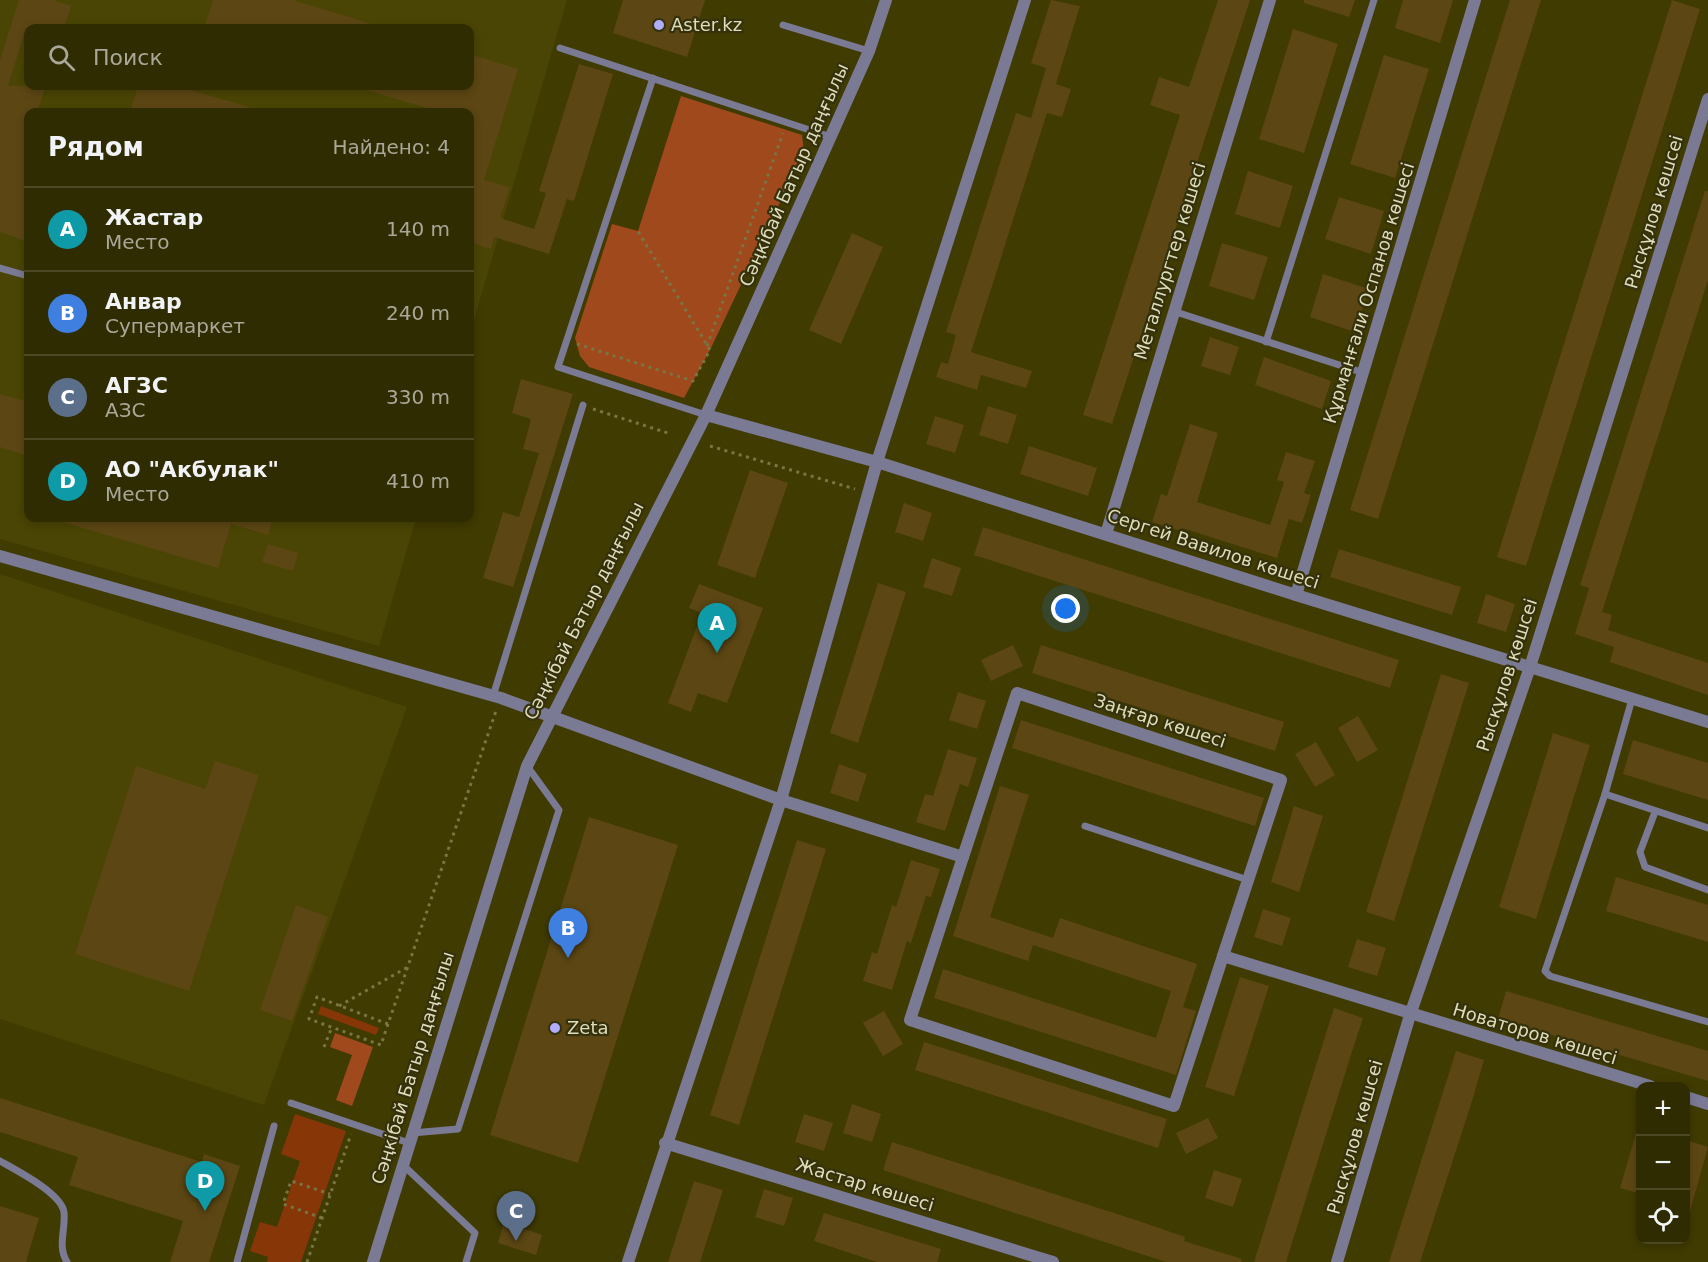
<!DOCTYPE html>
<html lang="ru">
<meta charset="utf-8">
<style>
body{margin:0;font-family:"DejaVu Sans",sans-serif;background:#3c3810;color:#f1f3f6}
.controls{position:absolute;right:18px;bottom:18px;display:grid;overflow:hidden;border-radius:12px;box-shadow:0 3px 9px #0003}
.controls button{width:54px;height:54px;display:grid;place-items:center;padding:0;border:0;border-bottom:2px solid #4b4823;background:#302c01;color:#f1f3f6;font:30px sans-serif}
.you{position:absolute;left:1066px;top:609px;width:21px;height:21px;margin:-15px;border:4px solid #fff;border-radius:50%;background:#1a73e8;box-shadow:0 0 0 9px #1a73e833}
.badge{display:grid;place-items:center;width:39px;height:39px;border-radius:50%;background:#8abfa5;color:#fff;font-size:20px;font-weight:700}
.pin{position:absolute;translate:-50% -50px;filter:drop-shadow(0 2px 3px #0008)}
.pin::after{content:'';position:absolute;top:32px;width:21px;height:18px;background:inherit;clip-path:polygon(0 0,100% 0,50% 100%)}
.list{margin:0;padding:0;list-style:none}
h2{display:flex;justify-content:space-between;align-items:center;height:78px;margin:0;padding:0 24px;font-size:26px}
h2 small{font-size:20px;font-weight:400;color:#a8a799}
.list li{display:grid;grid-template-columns:39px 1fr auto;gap:18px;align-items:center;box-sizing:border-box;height:84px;padding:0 24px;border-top:2px solid #4b4823}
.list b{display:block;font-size:22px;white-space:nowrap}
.list p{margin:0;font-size:20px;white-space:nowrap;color:#a8a799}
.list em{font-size:20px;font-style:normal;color:#a8a799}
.icon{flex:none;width:33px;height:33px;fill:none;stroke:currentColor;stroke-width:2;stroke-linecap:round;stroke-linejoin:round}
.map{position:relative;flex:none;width:1708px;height:1262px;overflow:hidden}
.search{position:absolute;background:#302c01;box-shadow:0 3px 9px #0003;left:24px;top:24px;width:450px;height:66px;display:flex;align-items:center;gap:15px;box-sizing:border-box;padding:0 21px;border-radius:12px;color:#a8a799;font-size:22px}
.panel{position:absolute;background:#302c01;box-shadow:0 3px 9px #0003;left:24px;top:108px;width:450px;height:414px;border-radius:12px}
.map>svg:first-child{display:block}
</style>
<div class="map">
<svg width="1708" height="1262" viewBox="0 0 1708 1262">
<rect width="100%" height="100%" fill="#403b01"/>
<g fill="#4a4504" fill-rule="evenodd">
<path d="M 0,0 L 567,0 L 470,334 L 470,112 L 28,112 L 28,518 L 416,518 L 379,646 L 0,539 ZM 28,28 L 470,28 L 470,86 L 28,86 Z"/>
<path d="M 0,574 L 407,707 L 264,1105 L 0,1019 Z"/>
</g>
<g fill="#863607">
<path d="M 321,1006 L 379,1028 L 376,1035 L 318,1014 Z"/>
<path d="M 295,1114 L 346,1131 L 301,1262 L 267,1262 L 268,1257 L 250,1251 L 260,1222 L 277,1227 L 300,1161 L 281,1154 Z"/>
</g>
<g fill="#a0491c">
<path d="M 681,96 L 802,135 L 804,152 L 710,350 L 684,398 L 589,367 L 580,356 L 575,338 L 612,224 L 638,231 Z"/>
<path d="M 335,1033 L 373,1047 L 352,1106 L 336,1100 L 352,1055 L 330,1047 Z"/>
</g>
<g fill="#5c4613">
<path d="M 19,0 L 53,0 L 71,6 L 64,28 L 26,28 L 8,86 L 46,86 L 37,112 L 28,112 L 28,242 L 0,232 L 0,60 Z"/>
<path d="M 213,0 L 293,0 L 375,25 L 374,28 L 204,28 Z"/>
<path d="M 623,0 L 705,0 L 687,57 L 613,33 Z"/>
<path d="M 1051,0 L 1080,6 L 1056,84 L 1071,89 L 1062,117 L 1047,113 L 971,352 L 1032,371 L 1026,388 L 981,375 L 977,390 L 936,377 L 941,362 L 948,364 L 956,335 L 946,332 L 1016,113 L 1031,118 L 1046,68 L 1031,63 Z"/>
<path d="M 1218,0 L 1250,0 L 1112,424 L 1083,415 L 1180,115 L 1150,105 L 1159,77 L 1189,87 Z"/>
<path d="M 1304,0 L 1355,0 L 1349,17 L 1304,3 Z"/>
<path d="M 1403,0 L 1453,0 L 1440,43 L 1395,28 Z"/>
<path d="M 1510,0 L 1541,0 L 1378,519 L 1350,510 Z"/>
<path d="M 1672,0 L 1700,9 L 1526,566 L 1497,557 Z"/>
<path d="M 1293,29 L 1338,44 L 1304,153 L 1259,139 Z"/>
<path d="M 470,54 L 518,69 L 484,180 L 510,187 L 500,218 L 534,229 L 546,193 L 539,191 L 579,64 L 613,74 L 574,201 L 567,199 L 549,254 L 494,237 L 491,249 L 470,242 L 470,112 L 440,112 L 363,89 L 364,86 L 470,86 Z"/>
<path d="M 1384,55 L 1429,69 L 1395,178 L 1350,164 Z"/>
<path d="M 138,86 L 178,86 L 255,109 L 255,112 L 130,112 Z"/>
<path d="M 1248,171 L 1293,186 L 1280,228 L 1235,214 Z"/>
<path d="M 1705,191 L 1708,191 L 1708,280 L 1602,612 L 1612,615 L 1608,630 L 1708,663 L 1708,695 L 1610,662 L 1614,647 L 1575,634 L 1589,588 L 1580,585 Z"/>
<path d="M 1339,197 L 1384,211 L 1371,254 L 1325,239 Z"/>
<path d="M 852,233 L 883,247 L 841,344 L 809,330 Z"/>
<path d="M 1222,243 L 1268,257 L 1254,300 L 1209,286 Z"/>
<path d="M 1323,274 L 1369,289 L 1355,332 L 1310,317 Z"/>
<path d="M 1210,337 L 1239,347 L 1230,375 L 1201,366 Z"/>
<path d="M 1264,357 L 1331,381 L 1322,409 L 1255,385 Z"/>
<path d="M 521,379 L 573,394 L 513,587 L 483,578 L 503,512 L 519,517 L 539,453 L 523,449 L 531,419 L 512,413 Z"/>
<path d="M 0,394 L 28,402 L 28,456 L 0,447 Z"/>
<path d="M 988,406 L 1017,415 L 1008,444 L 979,435 Z"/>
<path d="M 935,416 L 964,425 L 955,453 L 926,444 Z"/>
<path d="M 1190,424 L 1218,433 L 1197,502 L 1270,525 L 1284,482 L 1277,480 L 1286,452 L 1315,461 L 1304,493 L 1311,495 L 1302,523 L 1289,519 L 1277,558 L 1182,528 L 1181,531 L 1152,522 L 1161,494 L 1167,496 Z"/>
<path d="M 1029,446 L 1097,468 L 1088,496 L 1020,474 Z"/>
<path d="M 750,470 L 788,483 L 755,578 L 717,565 Z"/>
<path d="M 904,503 L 932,513 L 923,541 L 895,532 Z"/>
<path d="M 60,518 L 273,518 L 268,535 L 231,524 L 218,568 L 59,521 Z"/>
<path d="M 983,527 L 1399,660 L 1390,688 L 974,555 Z"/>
<path d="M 268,544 L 298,553 L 293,571 L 262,562 Z"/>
<path d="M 1339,549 L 1461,587 L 1452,615 L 1330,577 Z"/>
<path d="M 932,558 L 961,568 L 952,596 L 923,587 Z"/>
<path d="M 878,583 L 906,592 L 858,743 L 830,733 Z"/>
<path d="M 699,584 L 763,608 L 727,703 L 698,693 L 691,712 L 668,703 L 702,613 L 689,608 Z"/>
<path d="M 1486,594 L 1515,604 L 1506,632 L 1477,623 Z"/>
<path d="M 1013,645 L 1023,666 L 991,681 L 981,660 Z"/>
<path d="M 1041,645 L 1284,722 L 1275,751 L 1032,673 Z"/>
<path d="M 1441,674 L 1469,683 L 1394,921 L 1366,912 Z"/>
<path d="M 958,692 L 986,701 L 977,729 L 949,720 Z"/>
<path d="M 1358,716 L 1378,750 L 1357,762 L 1338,728 Z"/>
<path d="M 1021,720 L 1264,798 L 1255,826 L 1012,748 Z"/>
<path d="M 1553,733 L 1590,745 L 1536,919 L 1499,907 Z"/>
<path d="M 1633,740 L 1708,763 L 1708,800 L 1623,774 Z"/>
<path d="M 1316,742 L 1335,775 L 1315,787 L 1295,754 Z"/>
<path d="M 948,749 L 977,758 L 968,787 L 960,784 L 945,831 L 916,822 L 925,794 L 933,796 Z"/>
<path d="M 215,761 L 259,775 L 189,991 L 75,954 L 136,766 L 205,789 Z"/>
<path d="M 839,764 L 867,774 L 858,802 L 830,793 Z"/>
<path d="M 1000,786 L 1029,795 L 990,917 L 1053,938 L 1060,918 L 1197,964 L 1183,1007 L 1196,1011 L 1176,1075 L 934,998 L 943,969 L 1156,1038 L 1171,991 L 1033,945 L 1028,961 L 953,936 Z"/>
<path d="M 1294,806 L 1323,816 L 1299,892 L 1271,882 Z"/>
<path d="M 589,817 L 678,845 L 578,1163 L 490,1135 Z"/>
<path d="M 797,840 L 826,849 L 739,1125 L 710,1115 Z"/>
<path d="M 911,860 L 940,869 L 931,897 L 926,896 L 911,943 L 907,941 L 892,990 L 863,981 L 872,952 L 877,954 L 892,905 L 896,907 Z"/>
<path d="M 1616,877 L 1708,905 L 1708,942 L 1606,911 Z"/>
<path d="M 296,905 L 328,917 L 292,1021 L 260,1010 Z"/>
<path d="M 1263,909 L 1291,918 L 1282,946 L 1254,937 Z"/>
<path d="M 1357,939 L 1386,948 L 1377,976 L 1348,967 Z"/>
<path d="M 1240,977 L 1269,986 L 1234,1096 L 1205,1087 Z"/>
<path d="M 1506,991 L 1708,1051 L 1708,1081 L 1498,1019 Z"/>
<path d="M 1334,1008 L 1363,1018 L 1350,1058 L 1286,1262 L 1254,1262 Z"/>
<path d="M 884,1011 L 903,1044 L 883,1056 L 863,1023 Z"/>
<path d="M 924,1042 L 1167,1119 L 1158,1148 L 915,1070 Z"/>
<path d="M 1456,1051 L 1484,1060 L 1472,1101 L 1420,1262 L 1389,1262 Z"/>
<path d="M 0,1098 L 202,1162 L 204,1154 L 240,1166 L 209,1262 L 170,1262 L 183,1221 L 69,1185 L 78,1157 L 0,1132 Z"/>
<path d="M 852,1104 L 881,1114 L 872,1142 L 843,1133 Z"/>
<path d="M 804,1114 L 833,1123 L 824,1151 L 795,1142 Z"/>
<path d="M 1208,1118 L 1218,1138 L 1186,1154 L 1176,1133 Z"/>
<path d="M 1637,1130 L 1641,1130 L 1641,1194 L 1620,1188 Z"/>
<path d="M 1686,1140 L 1708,1147 L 1689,1215 L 1686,1214 Z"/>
<path d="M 892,1142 L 1136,1220 L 1185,1237 L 1184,1241 L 1242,1259 L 1241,1262 L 1166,1262 L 883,1170 Z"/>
<path d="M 1214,1170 L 1242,1179 L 1233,1207 L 1205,1198 Z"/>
<path d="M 694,1181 L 723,1190 L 710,1231 L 700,1262 L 668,1262 Z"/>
<path d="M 764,1189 L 793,1198 L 784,1226 L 755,1217 Z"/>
<path d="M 0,1206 L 39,1218 L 26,1262 L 0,1262 Z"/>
<path d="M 824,1213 L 941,1249 L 937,1262 L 877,1262 L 814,1241 Z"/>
<path d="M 504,1222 L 542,1235 L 536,1255 L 498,1243 Z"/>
</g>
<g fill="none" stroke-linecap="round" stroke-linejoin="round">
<g stroke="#797544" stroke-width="3" stroke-dasharray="3 4.5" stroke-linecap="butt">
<path d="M 577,344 L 693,381 L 710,350 L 636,228"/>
<path d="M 707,346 L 783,133"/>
<path d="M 593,409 L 671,434"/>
<path d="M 710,446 L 855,489"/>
<path d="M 339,1006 L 408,967"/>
<path d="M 388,1024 L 381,1045 L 309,1019 L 317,997 L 388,1024 L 496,711"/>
<path d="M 324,1047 L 332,1027"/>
<path d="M 322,1218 L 283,1204 L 291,1181 L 330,1194"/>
<path d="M 307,1262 L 351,1134"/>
</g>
<g stroke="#7a7a95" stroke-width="7">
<path d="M 783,25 L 869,51"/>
<path d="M 560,48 L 831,137"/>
<path d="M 653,78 L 558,367 L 706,415"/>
<path d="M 0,268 L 28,276"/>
<path d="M 1173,311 L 1364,373"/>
<path d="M 1266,342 L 1374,0"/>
<path d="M 493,696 L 583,405"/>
<path d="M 1605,794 L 1632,699"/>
<path d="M 1655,812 L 1640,852 L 1645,867 L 1708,890"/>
<path d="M 1085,826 L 1248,880"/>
<path d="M 1708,828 L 1605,794 L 1545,971 L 1550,976 L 1708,1022"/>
<path d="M 291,1103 L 409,1143"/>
<path d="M 412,1133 L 458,1129 L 559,810 L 527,766"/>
<path d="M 0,1161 C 16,1170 61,1193 64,1212 C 66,1229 57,1246 67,1262"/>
<path d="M 403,1165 L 475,1233 L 466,1262"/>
<path d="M 237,1262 L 274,1126"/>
</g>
<g stroke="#7a7a95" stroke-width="12">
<path d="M 1106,534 L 1270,0"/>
<path d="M 1296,595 L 1475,0"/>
<path d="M 550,716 L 781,800 L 963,857 L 1017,693 L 1281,780 L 1223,956"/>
<path d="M 963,857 L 910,1020 L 1174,1106 L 1223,956 L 1650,1086"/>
<path d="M 1686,1097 L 1708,1104"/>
<path d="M 665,1143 L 1053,1262"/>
<path d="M 628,1262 L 781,800 L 877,462 L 1025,0"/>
</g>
<g stroke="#7a7a95" stroke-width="12">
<path d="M 706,415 L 877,462 L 1296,595 L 1708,722"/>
<path d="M 0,556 L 501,698 L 550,716"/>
<path d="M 373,1262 L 527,766 L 706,415 L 869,51 L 886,0"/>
<path d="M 1337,1262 L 1410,1015 L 1530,667 L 1708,99"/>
</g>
</g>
<g fill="#b0aefa" stroke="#34310c" stroke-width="2">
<circle cx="659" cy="25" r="6"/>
<circle cx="555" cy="1028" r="6"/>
</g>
<g text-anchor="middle" stroke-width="4.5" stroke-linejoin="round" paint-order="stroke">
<g font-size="18" fill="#dedcba" stroke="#34310c" text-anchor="start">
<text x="671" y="31">Aster.kz</text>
<text x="567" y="1034">Zeta</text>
</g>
<g font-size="18" fill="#dedcba" stroke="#34310c">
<text transform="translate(794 175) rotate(-66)" y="6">Сәңкібай Батыр даңғылы</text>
<text transform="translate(1654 212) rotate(-73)" y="6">Рысқұлов көшсеі</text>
<text transform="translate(1170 261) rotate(-73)" y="6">Металлургтер көшесі</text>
<text transform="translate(1369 293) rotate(-73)" y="6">Құрманғали Оспанов көшесі</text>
<text transform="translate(1213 549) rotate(18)" y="6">Сергей Вавилов көшесі</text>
<text transform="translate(584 611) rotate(-63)" y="6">Сәңкібай Батыр даңғылы</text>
<text transform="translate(1507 675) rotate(-72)" y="6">Рысқұлов көшсеі</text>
<text transform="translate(1160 721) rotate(18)" y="6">Заңғар көшесі</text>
<text transform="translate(1535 1034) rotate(17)" y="6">Новаторов көшесі</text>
<text transform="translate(413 1068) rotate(-73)" y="6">Сәңкібай Батыр даңғылы</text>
<text transform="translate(1355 1137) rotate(-74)" y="6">Рысқұлов көшсеі</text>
<text transform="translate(865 1185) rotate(17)" y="6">Жастар көшесі</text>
</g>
</g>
</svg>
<div class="controls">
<button>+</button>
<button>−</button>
<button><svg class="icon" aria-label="locate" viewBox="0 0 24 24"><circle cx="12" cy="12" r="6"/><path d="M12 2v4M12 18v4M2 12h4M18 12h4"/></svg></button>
</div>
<div class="you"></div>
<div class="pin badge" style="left:717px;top:653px;background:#0f9aa8">A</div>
<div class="pin badge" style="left:568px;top:958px;background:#3f7fe0">B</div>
<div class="pin badge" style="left:516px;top:1241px;background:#5c6f8a">C</div>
<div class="pin badge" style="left:205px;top:1211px;background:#0f9aa8">D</div>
<div class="search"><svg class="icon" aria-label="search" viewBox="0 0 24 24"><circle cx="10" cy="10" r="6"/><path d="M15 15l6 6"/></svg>Поиск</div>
<section class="panel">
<h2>Рядом<small>Найдено: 4</small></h2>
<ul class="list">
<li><span class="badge" style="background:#0f9aa8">A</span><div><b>Жастар</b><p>Место</p></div><em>140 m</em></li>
<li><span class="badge" style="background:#3f7fe0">B</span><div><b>Анвар</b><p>Супермаркет</p></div><em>240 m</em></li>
<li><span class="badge" style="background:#5c6f8a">C</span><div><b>АГЗС</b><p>АЗС</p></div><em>330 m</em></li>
<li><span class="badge" style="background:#0f9aa8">D</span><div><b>АО &quot;Акбулак&quot;</b><p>Место</p></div><em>410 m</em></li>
</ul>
</section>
</div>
